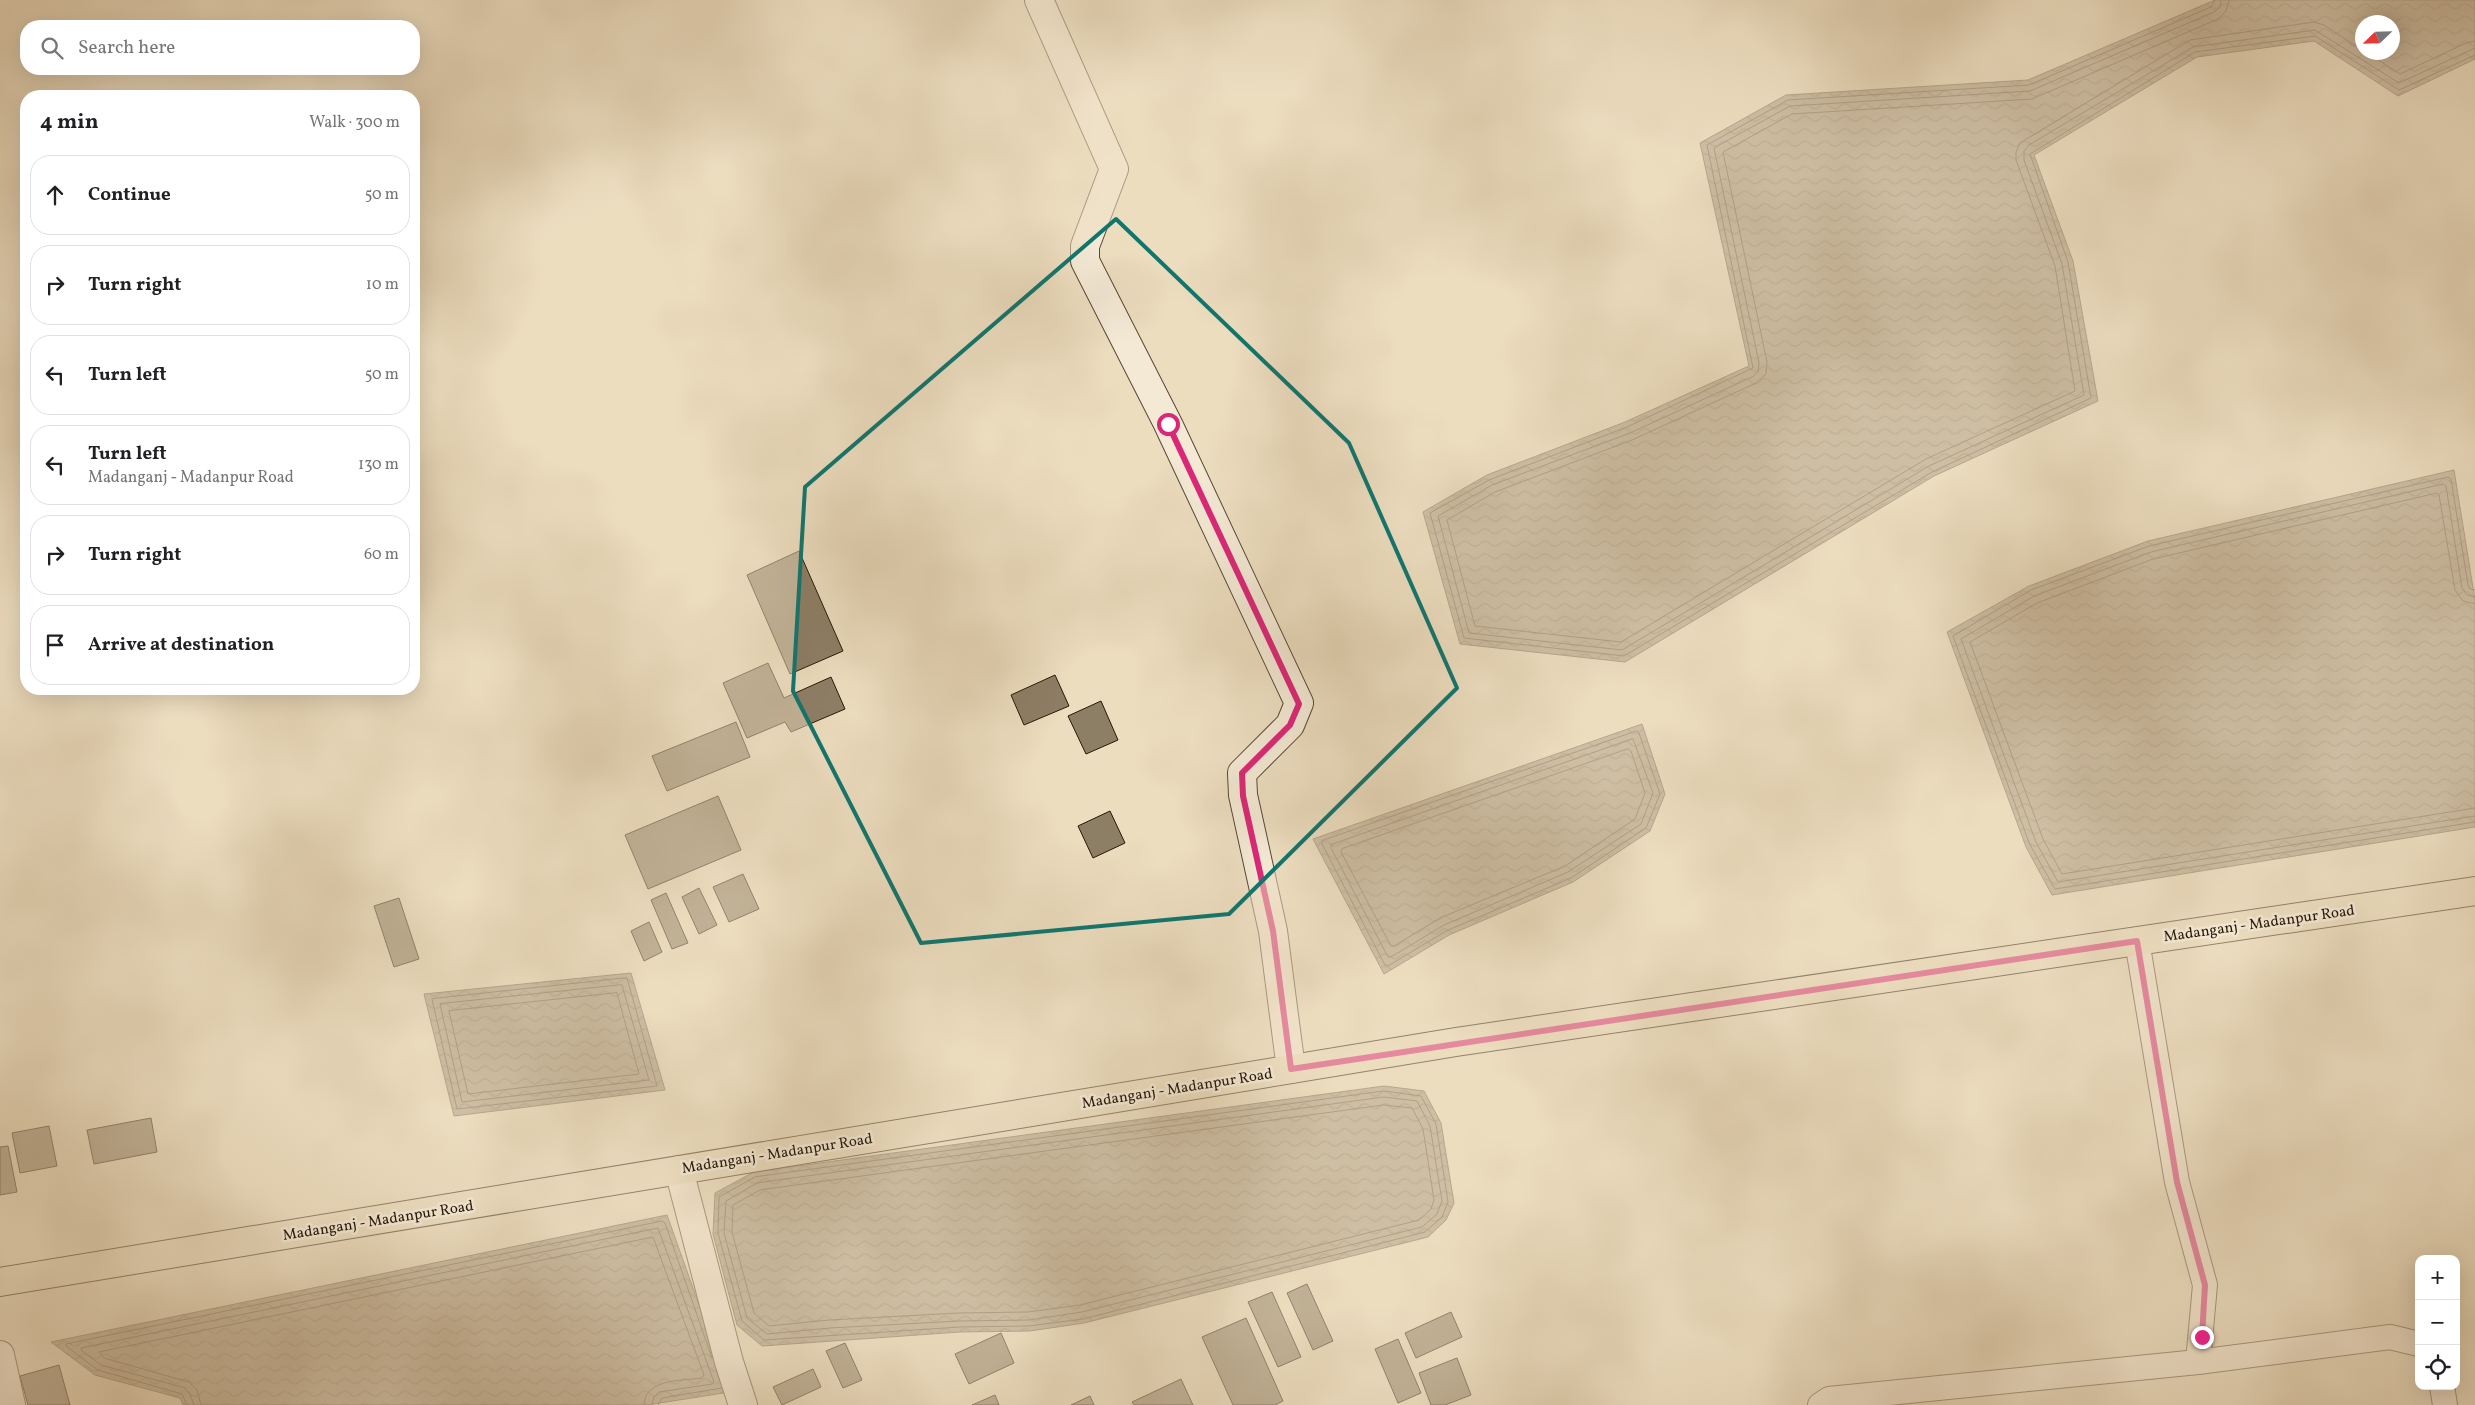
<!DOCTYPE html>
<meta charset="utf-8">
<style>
body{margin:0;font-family:Vollkorn,serif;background:#f2f2f2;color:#202124}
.controls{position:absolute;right:15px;bottom:15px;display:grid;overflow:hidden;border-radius:10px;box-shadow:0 5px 20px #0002}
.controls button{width:45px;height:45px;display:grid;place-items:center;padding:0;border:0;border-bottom:1px solid #e0e0e0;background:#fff;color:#202124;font:25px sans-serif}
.compass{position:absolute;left:2355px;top:15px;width:45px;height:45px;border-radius:50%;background:#fff;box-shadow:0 5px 20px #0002;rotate:247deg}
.stop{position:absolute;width:15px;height:15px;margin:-11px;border:4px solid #db2777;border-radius:50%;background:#fff}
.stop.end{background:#db2777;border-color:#fff;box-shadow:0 1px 5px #0008}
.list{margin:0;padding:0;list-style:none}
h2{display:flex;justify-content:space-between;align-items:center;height:65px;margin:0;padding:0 20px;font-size:21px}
h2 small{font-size:16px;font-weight:400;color:#757577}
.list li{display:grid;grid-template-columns:32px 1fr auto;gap:15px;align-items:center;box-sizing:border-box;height:80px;margin:0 10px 10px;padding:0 10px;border:1px solid #e0e0e0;border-radius:20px}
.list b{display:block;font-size:19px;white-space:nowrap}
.list p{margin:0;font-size:16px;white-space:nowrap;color:#757577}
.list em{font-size:16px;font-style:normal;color:#757577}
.icon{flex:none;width:28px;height:28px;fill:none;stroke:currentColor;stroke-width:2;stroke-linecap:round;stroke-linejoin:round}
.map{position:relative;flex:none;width:2475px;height:1405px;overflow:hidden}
.search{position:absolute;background:#fff;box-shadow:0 5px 20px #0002;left:20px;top:20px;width:400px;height:55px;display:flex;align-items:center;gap:12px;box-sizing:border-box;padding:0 18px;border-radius:20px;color:#757577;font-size:19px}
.panel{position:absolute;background:#fff;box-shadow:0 5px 20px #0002;left:20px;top:90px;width:400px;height:605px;border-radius:20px}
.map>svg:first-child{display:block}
</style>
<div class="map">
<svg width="2475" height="1405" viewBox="0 0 2475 1405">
<defs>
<pattern id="water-waves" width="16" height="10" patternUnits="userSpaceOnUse" patternTransform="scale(1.25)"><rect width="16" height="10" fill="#a99a80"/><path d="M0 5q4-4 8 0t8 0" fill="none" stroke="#8a7d67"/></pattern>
</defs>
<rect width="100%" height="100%" fill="#ecddbf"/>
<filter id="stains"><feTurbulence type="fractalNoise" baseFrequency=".004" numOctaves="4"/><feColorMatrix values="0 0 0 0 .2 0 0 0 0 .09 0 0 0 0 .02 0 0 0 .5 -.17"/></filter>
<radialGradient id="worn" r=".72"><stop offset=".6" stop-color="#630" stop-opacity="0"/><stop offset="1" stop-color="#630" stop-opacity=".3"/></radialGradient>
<g fill="url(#water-waves)" stroke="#75664f" fill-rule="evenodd">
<path d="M 2215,0 L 2475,0 L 2475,59 L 2398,96 L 2314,41 L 2197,57 L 2034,155 L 2073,261 L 2098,401 L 1934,476 L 1625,662 L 1460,644 L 1423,512 L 1487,475 L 1625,422 L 1749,366 L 1700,143 L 1786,95 L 2028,80 ZM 2392,22 L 2392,52 L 2362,52 L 2362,22 Z"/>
<path d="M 2454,470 L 2475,600 L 2475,827 L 2052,895 L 2026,847 L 1947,632 L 2029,586 L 2148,541 Z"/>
<path d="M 1642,724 L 1665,794 L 1650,831 L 1573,882 L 1449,935 L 1384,974 L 1313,839 Z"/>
<path d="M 631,973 L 665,1090 L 454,1116 L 424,994 Z"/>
<path d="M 1384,1086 L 1424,1091 L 1441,1123 L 1454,1203 L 1446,1220 L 1428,1237 L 1084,1323 L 1030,1331 L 960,1332 L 762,1346 L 737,1325 L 713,1234 L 715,1193 L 754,1172 Z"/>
<path d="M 667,1215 L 730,1392 L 647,1405 L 183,1405 L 180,1398 L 95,1375 L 51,1342 Z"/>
</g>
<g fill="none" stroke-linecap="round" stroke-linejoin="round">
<g stroke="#685843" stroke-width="1">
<path d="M 2215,0 L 2211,7 L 2029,85 L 1788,100 L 1707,145 L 1753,368 L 1627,427 L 1489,480 L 1430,513 L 1464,638 L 1624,656 L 1932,472 L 2091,398 L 2068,262 L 2030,154 L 2195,52 L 2315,36 L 2399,90 L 2475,55"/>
<path d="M 2221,0 L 2220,7 L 2214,12 L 2030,91 L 1790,106 L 1714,148 L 1759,363 L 1758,372 L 1752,377 L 1630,433 L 1492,485 L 1438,516 L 1469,633 L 1622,650 L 1929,466 L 2084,395 L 2062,264 L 2024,160 L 2024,151 L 2029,145 L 2193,47 L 2315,30 L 2399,83 L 2475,48"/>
<path d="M 2229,0 L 2226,11 L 2218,19 L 2032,99 L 1792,114 L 1723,152 L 1767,362 L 1766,374 L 1756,383 L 1632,440 L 1495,492 L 1447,520 L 1475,626 L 1621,642 L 1926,459 L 2075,391 L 2055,266 L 2016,160 L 2016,152 L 2020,143 L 2190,40 L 2314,22 L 2324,25 L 2362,50"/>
<path d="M 2366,52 L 2400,74 L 2466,43 L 2475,41"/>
<path d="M 2475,590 L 2470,589 L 2468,585 L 2451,479 L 2448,477 L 2149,546 L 2031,590 L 1953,636 L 2030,845 L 2055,889 L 2475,822"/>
<path d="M 2475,597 L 2467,595 L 2462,588 L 2446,486 L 2443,484 L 2151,552 L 2034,596 L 1961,639 L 2036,842 L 2058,882 L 2475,816"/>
<path d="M 2475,604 L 2463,601 L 2455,590 L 2439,495 L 2437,493 L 2153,559 L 2037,603 L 1970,642 L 2043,839 L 2062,874 L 2475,808"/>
<path d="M 1637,731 L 1639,733 L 1660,794 L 1646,828 L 1571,878 L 1446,931 L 1388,966 L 1385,965 L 1322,844 L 1322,841 Z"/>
<path d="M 1633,739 L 1653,793 L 1641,824 L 1568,872 L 1444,925 L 1391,957 L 1388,957 L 1331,848 L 1331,845 Z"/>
<path d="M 1628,749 L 1631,751 L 1645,793 L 1635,819 L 1565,866 L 1440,918 L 1394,946 L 1391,946 L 1341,852 L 1342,849 Z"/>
<path d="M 627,978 L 657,1086 L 457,1109 L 432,999 Z"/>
<path d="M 622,985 L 649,1080 L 462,1102 L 440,1004 Z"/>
<path d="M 617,993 L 639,1074 L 468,1094 L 449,1011 Z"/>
<path d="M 1384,1091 L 1421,1096 L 1436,1124 L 1448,1202 L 1442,1217 L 1425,1232 L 1083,1319 L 1029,1326 L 960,1327 L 764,1340 L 742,1321 L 718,1233 L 719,1197 L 755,1177 Z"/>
<path d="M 1384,1097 L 1417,1101 L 1430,1126 L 1442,1201 L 1437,1214 L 1422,1227 L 1082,1312 L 1029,1320 L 959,1321 L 830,1328 L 767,1334 L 747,1318 L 724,1233 L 726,1201 L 757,1183 Z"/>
<path d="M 1384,1105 L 1412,1108 L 1423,1129 L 1434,1200 L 1431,1209 L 1419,1220 L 1080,1305 L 1028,1312 L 959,1313 L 829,1320 L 769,1326 L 754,1313 L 732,1232 L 733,1205 L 760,1190 Z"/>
<path d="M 187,1405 L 182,1394 L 98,1370 L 67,1347 L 66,1344 L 662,1221 L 665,1223 L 712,1358"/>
<path d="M 194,1405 L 190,1394 L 185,1388 L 101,1365 L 82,1351 L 81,1348 L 658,1228 L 714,1382 L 712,1384 L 659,1392 L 654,1397 L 652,1405"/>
<path d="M 201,1405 L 197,1390 L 189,1382 L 104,1358 L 99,1352 L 653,1237 L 704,1375 L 702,1378 C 682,1381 645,1378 644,1405"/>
<path d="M 658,1405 L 662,1398 L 722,1388"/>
</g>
</g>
<g fill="#8d7e66" stroke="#271706">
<path d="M 799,551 L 843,651 L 790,674 L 747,575 Z"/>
<path d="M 768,663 L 784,698 L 831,677 L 845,709 L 791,732 L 785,722 L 747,738 L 723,683 Z"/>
<path d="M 1055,675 L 1069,706 L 1024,725 L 1011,695 Z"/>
<path d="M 1101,701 L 1118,740 L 1086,754 L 1068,716 Z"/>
<path d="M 736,722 L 750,757 L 667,791 L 652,756 Z"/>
<path d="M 718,796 L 741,850 L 648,889 L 625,835 Z"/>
<path d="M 1110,811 L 1125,843 L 1093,858 L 1078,826 Z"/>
<path d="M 743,874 L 759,909 L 729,922 L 713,887 Z"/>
<path d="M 699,888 L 717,925 L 699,934 L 682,897 Z"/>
<path d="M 666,893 L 688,943 L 672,949 L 651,900 Z"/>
<path d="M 399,898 L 419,959 L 394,967 L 374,906 Z"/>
<path d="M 649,922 L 662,952 L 644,961 L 631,931 Z"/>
<path d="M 151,1118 L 157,1152 L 94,1164 L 87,1130 Z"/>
<path d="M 49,1126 L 57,1166 L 20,1173 L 12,1133 Z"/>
<path d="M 8,1146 L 17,1192 L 0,1195 L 0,1147 Z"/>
<path d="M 1307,1284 L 1333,1341 L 1313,1350 L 1287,1293 Z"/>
<path d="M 1272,1292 L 1301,1357 L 1278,1367 L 1248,1302 Z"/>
<path d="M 1451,1312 L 1462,1337 L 1416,1358 L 1405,1333 Z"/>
<path d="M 1246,1318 L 1283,1401 L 1275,1405 L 1233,1405 L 1202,1337 Z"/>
<path d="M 1001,1333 L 1014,1363 L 969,1384 L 955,1354 Z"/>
<path d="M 1398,1339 L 1421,1393 L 1398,1403 L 1375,1349 Z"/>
<path d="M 845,1343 L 862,1380 L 843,1388 L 826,1351 Z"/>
<path d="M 1457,1358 L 1471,1395 L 1445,1405 L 1431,1405 L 1419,1373 Z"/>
<path d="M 59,1365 L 70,1405 L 28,1405 L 20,1376 Z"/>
<path d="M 813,1369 L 821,1387 L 782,1405 L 773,1387 Z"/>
<path d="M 1181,1379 L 1193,1405 L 1134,1405 L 1132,1402 Z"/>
<path d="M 995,1395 L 999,1405 L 972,1405 Z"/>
<path d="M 1090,1396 L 1094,1405 L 1071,1405 Z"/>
</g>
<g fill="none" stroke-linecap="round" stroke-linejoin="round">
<g stroke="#584834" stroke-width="26">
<g id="service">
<path d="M 2137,941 L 2177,1182 L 2205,1285 L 2198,1362"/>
<path d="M 2442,1386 L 2445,1405"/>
<path d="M 1820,1405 L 1829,1399 L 2198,1362 L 2390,1337 L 2419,1344"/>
</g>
</g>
<g stroke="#584834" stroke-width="30">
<g id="minor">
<path d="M 1039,0 L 1114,169 L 1085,246 L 1085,261 L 1168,424 L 1299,703 L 1290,725 L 1242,773 L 1243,795 L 1273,931 L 1291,1069"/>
<path d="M 679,1170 L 729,1362 L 743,1405"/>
<path d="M 0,1355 L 11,1405"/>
</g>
</g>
<g stroke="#271706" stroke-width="30">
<path id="primary" d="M 0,1282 L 1456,1042 L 2475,891"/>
</g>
<use href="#service" stroke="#f3e9d5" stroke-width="24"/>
<use href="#minor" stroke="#f3e9d5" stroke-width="28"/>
<use href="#primary" stroke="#ecddbf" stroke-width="28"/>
</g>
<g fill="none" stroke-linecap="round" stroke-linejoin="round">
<path stroke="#db2777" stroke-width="6" d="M 1168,424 L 1299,704 L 1290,725 L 1242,773 L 1243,796 L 1273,931 L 1291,1069 L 2137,941 L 2177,1182 L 2205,1285 L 2202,1337"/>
</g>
<path d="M0 0H2475V1405H0ZM 1116,219 L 1349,443 L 1457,688 L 1229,914 L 921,943 L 793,691 L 805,487 Z" fill="#ecddbf" fill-opacity=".55" fill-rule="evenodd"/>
<path fill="none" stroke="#0f766e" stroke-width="4" stroke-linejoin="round" d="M 1116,219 L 1349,443 L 1457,688 L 1229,914 L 921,943 L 793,691 L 805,487 Z"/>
<g text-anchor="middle" stroke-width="5" stroke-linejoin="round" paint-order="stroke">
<g font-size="15" fill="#271706" stroke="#f3e9d5">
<text transform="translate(2259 923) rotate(-8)" y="5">Madanganj - Madanpur Road</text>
<text transform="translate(1177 1088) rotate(-9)" y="5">Madanganj - Madanpur Road</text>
<text transform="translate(777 1153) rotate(-9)" y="5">Madanganj - Madanpur Road</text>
<text transform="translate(378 1220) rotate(-9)" y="5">Madanganj - Madanpur Road</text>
</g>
</g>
<rect width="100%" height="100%" filter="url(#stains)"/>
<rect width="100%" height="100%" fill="url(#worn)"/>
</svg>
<div class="controls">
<button>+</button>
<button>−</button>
<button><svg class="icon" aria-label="locate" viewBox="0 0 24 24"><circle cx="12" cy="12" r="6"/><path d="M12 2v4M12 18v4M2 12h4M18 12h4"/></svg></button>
</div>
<svg class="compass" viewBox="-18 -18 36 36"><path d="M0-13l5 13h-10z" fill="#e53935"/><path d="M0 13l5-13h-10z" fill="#757577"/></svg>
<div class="stop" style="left:1168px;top:424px"></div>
<div class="stop end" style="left:2202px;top:1337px"></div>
<div class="search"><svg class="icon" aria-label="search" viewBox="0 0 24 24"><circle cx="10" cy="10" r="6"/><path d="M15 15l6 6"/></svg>Search here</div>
<section class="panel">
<h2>4 min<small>Walk · 300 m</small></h2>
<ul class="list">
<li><svg class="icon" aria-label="ahead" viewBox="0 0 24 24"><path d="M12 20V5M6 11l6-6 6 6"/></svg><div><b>Continue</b></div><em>50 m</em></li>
<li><svg class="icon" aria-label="right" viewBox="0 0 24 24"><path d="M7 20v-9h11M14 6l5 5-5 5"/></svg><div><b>Turn right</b></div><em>10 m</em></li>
<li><svg class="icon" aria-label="left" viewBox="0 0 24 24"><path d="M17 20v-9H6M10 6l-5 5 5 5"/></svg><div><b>Turn left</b></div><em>50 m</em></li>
<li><svg class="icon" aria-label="left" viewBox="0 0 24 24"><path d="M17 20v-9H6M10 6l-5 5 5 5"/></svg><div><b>Turn left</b><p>Madanganj - Madanpur Road</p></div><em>130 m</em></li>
<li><svg class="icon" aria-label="right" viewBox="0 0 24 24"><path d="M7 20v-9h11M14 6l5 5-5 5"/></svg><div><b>Turn right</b></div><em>60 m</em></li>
<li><svg class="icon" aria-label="arrive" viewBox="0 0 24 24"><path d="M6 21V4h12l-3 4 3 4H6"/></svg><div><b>Arrive at destination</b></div></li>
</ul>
</section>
</div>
